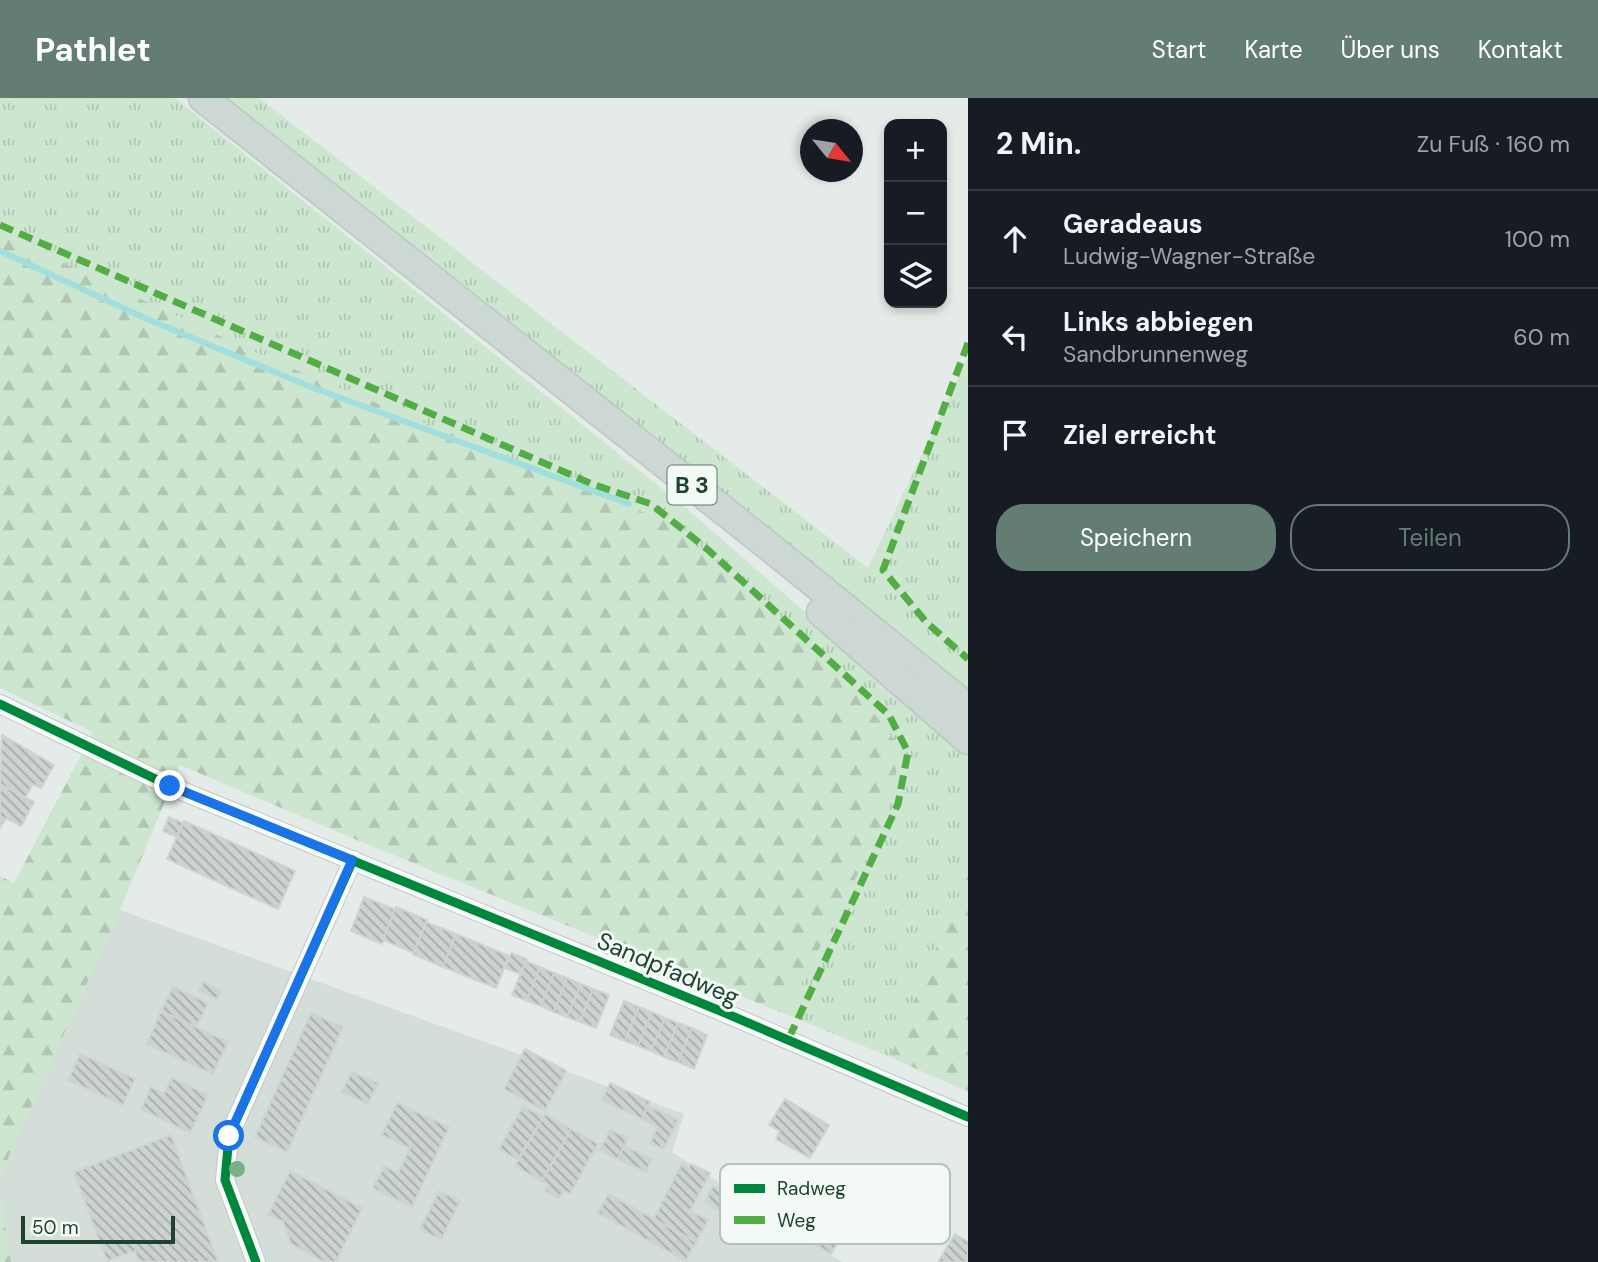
<!DOCTYPE html>
<html lang="de">
<meta charset="utf-8">
<style>
body{margin:0;font-family:"DM Sans",sans-serif;background:#242831;color:#f1f3f6}
.controls{position:absolute;right:21px;top:21px;display:grid;overflow:hidden;border-radius:14px;box-shadow:0 4px 10px #0003}
.controls button{width:63px;height:63px;display:grid;place-items:center;padding:0;border:0;border-bottom:2px solid #363941;background:#171b24;color:#f1f3f6;font:35px sans-serif}
.compass{position:absolute;left:800px;top:21px;width:63px;height:63px;border-radius:50%;background:#171b24;box-shadow:0 4px 10px #0003;rotate:120deg}
.scale{position:absolute;left:21px;bottom:18px;width:154px;box-sizing:border-box;padding-left:7px;border:4px solid #1f4233;border-top:0;font-size:19px;line-height:24px;white-space:nowrap;color:#1f4233;-webkit-text-stroke:5px #f3faf5;paint-order:stroke}
.stop{position:absolute;width:21px;height:21px;margin:-16px;border:5px solid #1a73e8;border-radius:50%;background:#fff}
.stop.end{background:#1a73e8;border-color:#fff;box-shadow:0 2px 7px #0008}
.list{margin:0;padding:0;list-style:none}
h2{display:flex;justify-content:space-between;align-items:center;height:91px;margin:0;padding:0 28px;font-size:30px}
h2 small{font-size:23px;font-weight:400;color:#9ea1a6}
.list li{display:grid;grid-template-columns:46px 1fr auto;gap:21px;align-items:center;box-sizing:border-box;height:98px;padding:0 28px;border-top:2px solid #363941}
.list b{display:block;font-size:26px;white-space:nowrap}
.list p{margin:0;font-size:23px;white-space:nowrap;color:#9ea1a6}
.list em{font-size:23px;font-style:normal;color:#9ea1a6}
.actions{display:flex;gap:14px;padding:21px 28px}
.actions a{flex:1;padding:16px 0;border:2px solid #647d72;border-radius:28px;text-align:center;font-size:24px;color:#647d72}
.actions .main{background:#647d72;color:#fff}
.icon{flex:none;width:38px;height:38px;fill:none;stroke:currentColor;stroke-width:2;stroke-linecap:round;stroke-linejoin:round}
.map{position:relative;flex:none;width:968px;height:1164px;overflow:hidden}
header{display:flex;align-items:center;gap:42px;box-sizing:border-box;height:98px;padding:0 35px;background:#647d72;color:#fff}
header strong{font-size:33px}
nav{display:flex;gap:38px;margin-inline-start:auto;font-size:24px}
main{display:flex}
aside{flex:1;background:#171b24}
.map>svg:first-child{display:block}
</style>
<header>
<strong>Pathlet</strong>
<nav><a>Start</a><a>Karte</a><a>Über uns</a><a>Kontakt</a></nav>
</header>
<main>
<div class="map">
<svg width="968" height="1164" viewBox="0 0 968 1164">
<defs>
<pattern id="grass-tufts" width="24" height="20" patternUnits="userSpaceOnUse" patternTransform="scale(1.75)"><rect width="24" height="20" fill="#cce6d0"/><path d="M3 7l-1-3M5 7V3M7 7l1-3M15 17l-1-3M17 17v-4M19 17l1-3" fill="none" stroke="#afc6b3"/></pattern>
<pattern id="forest-firs" width="22" height="20" patternUnits="userSpaceOnUse" patternTransform="scale(1.75)"><rect width="22" height="20" fill="#cce6d0"/><path d="M5 1l3.5 6h-7zM16 11l3.5 6h-7z" fill="#afc6b3"/></pattern>
<pattern id="building-back-hatch" width="6" height="6" patternUnits="userSpaceOnUse" patternTransform="scale(1.75)"><rect width="6" height="6" fill="#cbd2cf"/><path d="M-1 5l2 2M0 0l6 6M5-1l2 2" fill="none" stroke="#a4aca9"/></pattern>
</defs>
<rect width="100%" height="100%" fill="#e5ebe8"/>
<path fill="#d2ded7" d="M 120,812 L 684,1016 L 672,1054 L 842,1164 L 11,1164 L 0,1097 L 0,1078 Z"/>
<g fill="url(#grass-tufts)">
<path d="M 0,0 L 175,0 L 686,410 L 968,657 L 968,776 L 890,959 L 785,916 L 887,720 L 269,261 L 0,135 Z"/>
<path d="M 222,0 L 259,0 L 868,470 L 968,259 L 968,596 L 889,527 Z"/>
</g>
<g fill="url(#forest-firs)">
<path d="M 0,135 L 269,261 L 672,426 L 857,594 L 900,649 L 887,720 L 785,916 L 352,740 L 180,667 L 120,812 L 0,1078 L 0,778 L 14,785 L 93,634 L 0,590 Z"/>
<path d="M 968,776 L 968,994 L 890,959 Z"/>
<path d="M 0,1097 L 11,1164 L 0,1164 Z"/>
</g>
<g fill="none" stroke-linecap="round" stroke-linejoin="round">
<path stroke="#a0dfde" stroke-width="6" d="M 0,153 L 147,221 L 311,289 L 629,406"/>
</g>
<g fill="url(#building-back-hatch)" stroke="#cdd4d1" stroke-width="2">
<path d="M 2,637 L 54,667 L 41,690 L 33,686 L 25,700 L 0,686 Z"/>
<path d="M 0,686 L 34,704 L 21,728 L 6,720 L 0,730 Z"/>
<path d="M 169,719 L 183,725 L 177,739 L 163,733 Z"/>
<path d="M 184,723 L 295,773 L 278,811 L 167,761 Z"/>
<path d="M 364,799 L 396,812 L 382,846 L 351,833 Z"/>
<path d="M 396,809 L 427,822 L 414,855 L 383,842 Z"/>
<path d="M 426,824 L 456,836 L 443,869 L 413,856 Z"/>
<path d="M 456,836 L 509,858 L 496,890 L 443,869 Z"/>
<path d="M 511,855 L 527,861 L 520,876 L 505,870 Z"/>
<path d="M 526,863 L 540,869 L 527,903 L 512,897 Z"/>
<path d="M 540,869 L 554,875 L 541,908 L 527,903 Z"/>
<path d="M 554,875 L 567,880 L 554,914 L 541,908 Z"/>
<path d="M 567,880 L 581,886 L 567,919 L 554,914 Z"/>
<path d="M 203,884 L 221,893 L 217,901 L 199,893 Z"/>
<path d="M 581,886 L 593,891 L 580,924 L 567,919 Z"/>
<path d="M 173,889 L 208,905 L 196,929 L 161,913 Z"/>
<path d="M 593,891 L 609,897 L 596,930 L 580,924 Z"/>
<path d="M 624,903 L 639,909 L 625,943 L 610,937 Z"/>
<path d="M 639,909 L 652,914 L 638,948 L 625,943 Z"/>
<path d="M 161,913 L 228,944 L 213,976 L 147,946 Z"/>
<path d="M 652,914 L 665,920 L 651,953 L 638,948 Z"/>
<path d="M 311,915 L 343,929 L 287,1054 L 255,1039 Z"/>
<path d="M 665,920 L 678,925 L 664,959 L 651,953 Z"/>
<path d="M 678,925 L 692,930 L 678,964 L 664,959 Z"/>
<path d="M 692,930 L 707,937 L 694,971 L 678,964 Z"/>
<path d="M 525,951 L 566,973 L 545,1013 L 504,991 Z"/>
<path d="M 80,956 L 135,981 L 123,1007 L 68,982 Z"/>
<path d="M 351,974 L 378,985 L 368,1006 L 342,994 Z"/>
<path d="M 172,980 L 208,997 L 190,1035 L 141,1011 L 151,989 L 164,996 Z"/>
<path d="M 610,985 L 650,1004 L 642,1021 L 602,1002 Z"/>
<path d="M 785,1001 L 829,1027 L 810,1060 L 776,1041 L 780,1033 L 769,1027 Z"/>
<path d="M 397,1005 L 449,1029 L 412,1109 L 373,1090 L 384,1068 L 398,1075 L 410,1050 L 382,1037 Z"/>
<path d="M 523,1008 L 543,1019 L 518,1062 L 499,1051 Z"/>
<path d="M 648,1008 L 678,1022 L 664,1051 L 650,1045 L 658,1029 L 642,1021 Z"/>
<path d="M 545,1016 L 571,1031 L 542,1083 L 515,1068 Z"/>
<path d="M 571,1031 L 598,1046 L 570,1096 L 564,1092 L 559,1100 L 545,1093 L 549,1087 L 542,1083 Z"/>
<path d="M 610,1032 L 628,1040 L 618,1061 L 600,1052 Z"/>
<path d="M 171,1037 L 218,1164 L 139,1164 L 135,1153 L 107,1163 L 74,1074 Z"/>
<path d="M 624,1048 L 652,1061 L 646,1074 L 618,1061 Z"/>
<path d="M 682,1065 L 689,1069 L 691,1066 L 710,1075 L 690,1113 L 708,1122 L 696,1144 L 653,1122 Z"/>
<path d="M 290,1073 L 362,1110 L 336,1164 L 324,1164 L 291,1146 L 283,1123 L 268,1117 Z"/>
<path d="M 713,1088 L 744,1106 L 735,1121 L 705,1104 Z"/>
<path d="M 439,1093 L 460,1103 L 441,1142 L 420,1131 Z"/>
<path d="M 608,1096 L 696,1144 L 686,1163 L 598,1115 Z"/>
<path d="M 824,1102 L 846,1115 L 835,1134 L 842,1138 L 831,1156 L 801,1138 Z"/>
<path d="M 955,1136 L 968,1144 L 968,1164 L 938,1164 Z"/>
</g>
<g fill="none" stroke-linecap="round" stroke-linejoin="round">
<g stroke="#c2c8c5" stroke-width="20">
<g id="street">
<path d="M 0,606 L 170,688 L 718,912 L 968,1019"/>
<path d="M 256,1164 L 225,1082 L 229,1038 L 353,762"/>
</g>
</g>
<g stroke="#bcc7c3" stroke-width="31">
<g id="primary">
<path d="M 203,0 L 766,446 L 968,610"/>
<path d="M 821,514 L 968,642"/>
</g>
</g>
<use href="#street" stroke="#fbfcfc" stroke-width="18"/>
<use href="#primary" stroke="#cdd7d3" stroke-width="28"/>
<g stroke="#52ad45" stroke-width="7" stroke-dasharray="14 7" stroke-linecap="butt">
<path d="M 0,127 L 592,386 L 651,406 L 707,451 L 889,617 L 908,654 L 898,706 L 788,942"/>
<path d="M 968,245 L 883,472 L 926,524 L 968,561"/>
</g>
<g stroke="#f3faf5" stroke-width="13">
<g id="cycleway">
<path d="M 0,606 L 170,688 L 718,912 L 968,1019"/>
<path d="M 256,1164 L 225,1082 L 229,1038 L 353,762"/>
</g>
</g>
<use href="#cycleway" stroke="#00873e" stroke-width="9"/>
</g>
<circle fill="#7baf88" cx="237" cy="1071" r="8"/>
<g fill="none" stroke-linecap="round" stroke-linejoin="round">
<path stroke="#1a73e8" stroke-width="9" d="M 170,688 L 352,762 L 229,1038"/>
</g>
<g text-anchor="middle" stroke-width="6" stroke-linejoin="round" paint-order="stroke">
<rect fill="#f3faf5" stroke="#5f796d" stroke-width="2" x="667.5" y="367.5" width="49" height="39" rx="5"/>
<g font-size="23" font-weight="bold" fill="#1f4233">
<text x="692" y="395">B 3</text>
</g>
<g font-size="24" fill="#1f4233" stroke="#f3faf5">
<text transform="translate(668 871) rotate(23)" y="8">Sandpfadweg</text>
</g>
</g>
<rect x="720" y="1066" width="230" height="80" rx="10" fill="#f3faf5" stroke="#b3c3bb" stroke-width="2"/>
<rect x="734" y="1086" width="31" height="9" fill="#00873e"/>
<rect x="734" y="1118" width="31" height="8" fill="#52ad45"/>
<g font-size="19" fill="#1f4233">
<text x="777" y="1097">Radweg</text>
<text x="777" y="1129">Weg</text>
</g>
</svg>
<div class="controls">
<button>+</button>
<button>−</button>
<button><svg class="icon" aria-label="layers" viewBox="0 0 24 24"><path d="M12 4l9 5-9 5-9-5zM3 14l9 5 9-5"/></svg></button>
</div>
<svg class="compass" viewBox="-18 -18 36 36"><path d="M0-13l5 13h-10z" fill="#e53935"/><path d="M0 13l5-13h-10z" fill="#9ea1a6"/></svg>
<div class="scale">50 m</div>
<div class="stop" style="left:229px;top:1038px"></div>
<div class="stop end" style="left:170px;top:688px"></div>
</div>
<aside>
<h2>2 Min.<small>Zu Fuß · 160 m</small></h2>
<ul class="list">
<li><svg class="icon" aria-label="ahead" viewBox="0 0 24 24"><path d="M12 20V5M6 11l6-6 6 6"/></svg><div><b>Geradeaus</b><p>Ludwig-Wagner-Straße</p></div><em>100 m</em></li>
<li><svg class="icon" aria-label="left" viewBox="0 0 24 24"><path d="M17 20v-9H6M10 6l-5 5 5 5"/></svg><div><b>Links abbiegen</b><p>Sandbrunnenweg</p></div><em>60 m</em></li>
<li><svg class="icon" aria-label="arrive" viewBox="0 0 24 24"><path d="M6 21V4h12l-3 4 3 4H6"/></svg><div><b>Ziel erreicht</b></div></li>
</ul>
<div class="actions"><a class="main">Speichern</a><a>Teilen</a></div>
</aside>
</main>
